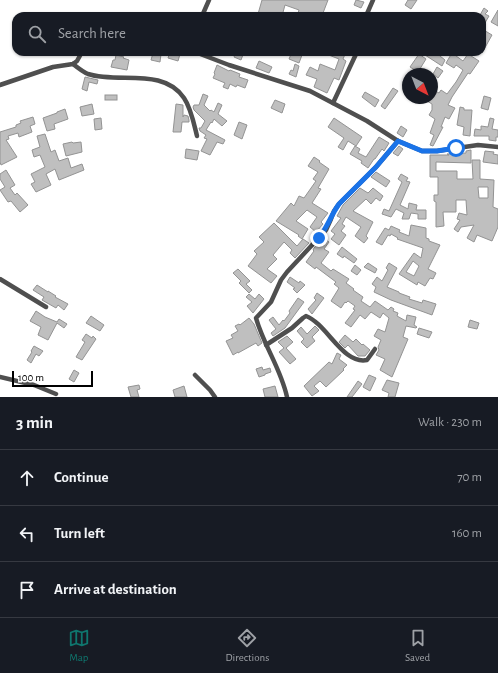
<!DOCTYPE html>
<meta charset="utf-8">
<style>
body{margin:0;font-family:"Alegreya Sans",sans-serif;background:#20242c;color:#f1f3f6}
.compass{position:absolute;left:402px;top:68px;width:36px;height:36px;border-radius:50%;background:#171b24;box-shadow:0 1px 3px #0004;rotate:138deg}
.scale{position:absolute;left:12px;bottom:10px;width:81px;box-sizing:border-box;padding-left:4px;border:2px solid #000;border-top:0;font-size:11px;line-height:14px;white-space:nowrap;color:#000;-webkit-text-stroke:3px #fff;paint-order:stroke}
.stop{position:absolute;width:12px;height:12px;margin:-9px;border:3px solid #1a73e8;border-radius:50%;background:#fff}
.stop.end{background:#1a73e8;border-color:#fff;box-shadow:0 1px 4px #0008}
.list{margin:0;padding:0;list-style:none}
h2{display:flex;justify-content:space-between;align-items:center;height:52px;margin:0;padding:0 16px;font-size:17px}
h2 small{font-size:13px;font-weight:400;color:#9ea1a6}
.list li{display:grid;grid-template-columns:26px 1fr auto;gap:12px;align-items:center;box-sizing:border-box;height:56px;padding:0 16px;border-top:1px solid #363941}
.list b{display:block;font-size:15px;white-space:nowrap}
.list em{font-size:13px;font-style:normal;color:#9ea1a6}
.icon{flex:none;width:22px;height:22px;fill:none;stroke:currentColor;stroke-width:2;stroke-linecap:round;stroke-linejoin:round}
.map{position:relative;flex:none;width:498px;height:397px;overflow:hidden}
.search{position:absolute;background:#171b24;box-shadow:0 1px 3px #0004;left:12px;right:12px;top:12px;height:44px;display:flex;align-items:center;gap:10px;box-sizing:border-box;padding:0 14px;border-radius:12px;color:#9ea1a6;font-size:15px}
.sheet{height:220px;background:#171b24}
nav{display:flex;justify-content:space-around;align-items:center;box-sizing:border-box;height:56px;border-top:1px solid #363941;background:#171b24;font-size:11px;color:#9ea1a6}
nav a{display:grid;justify-items:center;gap:2px}
nav .on{color:#0f766e}
.map>svg:first-child{display:block}
</style>
<div class="map">
<svg width="498" height="397" viewBox="0 0 498 397">
<rect width="100%" height="100%" fill="#fff"/>
<g fill="#bfbfbf" stroke="#939393" fill-rule="evenodd">
<path d="M 262,0 L 328,0 L 323,13 L 329,16 L 297,16 L 299,10 L 285,5 L 282,16 L 264,16 L 258,14 Z"/>
<path d="M 356,0 L 364,2 L 361,8 L 354,5 Z"/>
<path d="M 408,0 L 417,0 L 411,9 L 405,5 Z"/>
<path d="M 484,8 L 488,11 L 485,14 L 489,16 L 482,28 L 482,16 L 480,15 Z"/>
<path d="M 498,10 L 498,26 L 491,22 Z"/>
<path d="M 482,29 L 492,35 L 482,53 Z"/>
<path d="M 170,52 L 180,54 L 178,61 L 168,58 Z"/>
<path d="M 236,52 L 244,52 L 241,60 L 234,57 Z"/>
<path d="M 292,52 L 302,55 L 299,63 L 289,59 Z"/>
<path d="M 321,52 L 346,52 L 343,59 L 346,61 L 339,80 L 334,78 L 327,93 L 314,87 L 317,79 L 306,75 L 310,67 L 318,71 L 320,64 L 335,70 L 339,59 Z"/>
<path d="M 427,52 L 435,52 L 445,60 L 442,66 L 425,55 Z"/>
<path d="M 153,53 L 161,54 L 160,62 L 151,60 Z"/>
<path d="M 452,53 L 463,61 L 468,54 L 479,61 L 470,74 L 468,73 L 452,97 L 448,105 L 455,108 L 449,119 L 445,117 L 441,127 L 443,127 L 433,146 L 430,145 L 434,135 L 430,133 L 435,119 L 429,115 L 432,110 L 432,104 L 422,98 L 432,98 L 432,89 L 439,93 L 441,90 L 447,94 L 456,82 L 463,70 L 456,65 L 454,68 L 446,63 Z"/>
<path d="M 419,54 L 426,59 L 418,72 L 410,67 Z"/>
<path d="M 116,55 L 124,57 L 123,58 L 129,60 L 127,70 L 111,67 L 113,60 L 115,60 Z"/>
<path d="M 259,61 L 272,67 L 269,73 L 256,68 Z"/>
<path d="M 295,64 L 299,66 L 296,77 L 289,74 L 291,70 L 293,71 Z"/>
<path d="M 217,65 L 229,71 L 230,70 L 240,74 L 239,77 L 248,80 L 245,88 L 237,85 L 236,87 L 230,84 L 228,89 L 223,87 L 225,83 L 213,78 L 215,74 L 214,73 Z"/>
<path d="M 437,67 L 443,71 L 438,78 L 433,74 Z"/>
<path d="M 85,77 L 98,80 L 97,84 L 89,82 L 87,91 L 82,89 Z"/>
<path d="M 393,88 L 398,91 L 385,109 L 381,106 Z"/>
<path d="M 365,92 L 379,100 L 375,107 L 362,97 Z"/>
<path d="M 203,94 L 208,96 L 204,105 L 210,111 L 211,110 L 214,112 L 218,103 L 222,105 L 218,114 L 227,121 L 222,126 L 214,119 L 212,123 L 211,122 L 206,130 L 225,140 L 223,144 L 217,142 L 216,144 L 210,155 L 201,151 L 207,139 L 204,138 L 206,135 L 200,131 L 199,128 L 201,128 L 205,121 L 194,110 L 193,107 L 194,105 L 199,105 Z"/>
<rect x="105" y="95" width="12" height="5"/>
<path d="M 484,96 L 491,98 L 488,110 L 481,108 Z"/>
<path d="M 275,100 L 285,104 L 282,113 L 271,108 Z"/>
<path d="M 92,104 L 94,114 L 82,116 L 80,107 Z"/>
<path d="M 176,104 L 183,105 L 183,117 L 184,115 L 188,116 L 189,120 L 189,122 L 182,122 L 181,132 L 173,132 Z"/>
<path d="M 460,107 L 464,108 L 464,110 L 472,110 L 470,136 L 463,135 L 464,127 L 457,125 Z"/>
<path d="M 65,109 L 68,119 L 54,124 L 55,129 L 47,131 L 43,118 L 57,113 L 57,112 Z"/>
<path d="M 33,117 L 35,124 L 30,126 L 32,132 L 19,137 L 18,133 L 8,136 L 9,139 L 6,140 L 17,157 L 1,165 L 0,162 L 0,132 L 16,127 L 16,125 L 21,123 L 20,121 Z"/>
<path d="M 101,118 L 102,129 L 95,130 L 94,119 Z"/>
<path d="M 334,118 L 362,137 L 356,146 L 348,141 L 343,150 L 338,147 L 344,138 L 328,127 Z"/>
<path d="M 490,118 L 494,119 L 492,129 L 498,130 L 498,137 L 496,137 L 496,141 L 489,140 L 489,136 L 474,136 L 475,129 L 481,130 L 481,126 L 488,127 Z"/>
<path d="M 239,122 L 247,125 L 242,139 L 234,135 Z"/>
<path d="M 401,126 L 407,130 L 403,137 L 397,133 Z"/>
<path d="M 45,134 L 51,152 L 55,150 L 59,161 L 68,158 L 71,168 L 82,164 L 84,170 L 59,180 L 55,169 L 46,174 L 51,185 L 36,192 L 31,184 L 35,182 L 31,174 L 45,167 L 40,155 L 34,157 L 32,150 L 40,147 L 37,136 Z"/>
<path d="M 379,137 L 389,143 L 384,151 L 382,149 L 375,159 L 374,159 L 368,168 L 361,163 L 362,161 L 350,154 L 355,146 L 360,149 L 358,153 L 366,157 Z"/>
<path d="M 72,142 L 73,143 L 81,142 L 82,152 L 66,156 L 63,144 Z"/>
<path d="M 399,146 L 403,149 L 398,156 L 393,153 Z"/>
<path d="M 186,149 L 199,151 L 197,160 L 185,158 Z"/>
<path d="M 471,150 L 471,163 L 436,162 L 436,171 L 457,171 L 457,179 L 473,179 L 472,160 L 480,160 L 480,179 L 494,180 L 493,207 L 498,209 L 498,227 L 492,241 L 477,235 L 474,242 L 467,238 L 474,225 L 461,227 L 458,232 L 454,229 L 460,220 L 457,219 L 459,213 L 467,215 L 466,200 L 456,200 L 456,212 L 443,212 L 444,226 L 436,227 L 436,202 L 434,201 L 434,195 L 438,195 L 438,177 L 430,177 L 430,155 L 449,155 L 447,154 L 466,153 L 466,151 ZM 478,187 L 488,187 L 488,198 L 479,198 Z"/>
<path d="M 485,151 L 494,152 L 493,154 L 498,155 L 498,164 L 483,162 Z"/>
<path d="M 314,157 L 320,161 L 319,162 L 329,169 L 318,188 L 321,189 L 312,203 L 328,213 L 321,222 L 323,224 L 316,232 L 310,227 L 317,217 L 307,210 L 296,221 L 308,229 L 302,239 L 298,236 L 299,235 L 276,221 L 291,203 L 294,206 L 299,196 L 304,198 L 316,181 L 313,179 L 318,172 L 308,166 Z"/>
<path d="M 6,170 L 15,185 L 10,188 L 15,195 L 17,193 L 28,205 L 20,212 L 11,201 L 8,202 L 0,190 L 5,187 L 0,179 L 0,174 Z"/>
<path d="M 376,172 L 390,181 L 386,187 L 371,177 Z"/>
<path d="M 401,174 L 408,178 L 406,181 L 410,182 L 400,205 L 408,209 L 409,203 L 417,205 L 416,210 L 426,210 L 426,219 L 418,219 L 418,214 L 411,213 L 409,219 L 402,219 L 404,213 L 396,209 L 391,217 L 382,214 L 384,209 L 389,211 L 402,182 L 398,179 Z"/>
<path d="M 360,188 L 368,193 L 373,188 L 383,196 L 380,201 L 376,198 L 371,204 L 366,199 L 353,211 L 373,222 L 366,236 L 368,238 L 364,243 L 355,236 L 361,227 L 346,217 L 342,224 L 345,226 L 341,231 L 346,235 L 339,245 L 331,239 L 335,234 L 331,231 L 341,218 L 337,216 L 343,205 Z"/>
<path d="M 274,223 L 297,246 L 303,239 L 309,243 L 295,258 L 290,253 L 292,250 L 284,242 L 273,255 L 277,259 L 267,269 L 277,276 L 271,283 L 248,266 L 257,254 L 254,251 L 264,242 L 259,237 Z"/>
<path d="M 411,225 L 426,228 L 426,238 L 429,239 L 429,241 L 440,245 L 428,269 L 436,273 L 433,279 L 430,278 L 425,286 L 418,282 L 417,285 L 399,274 L 414,253 L 421,258 L 423,248 L 397,239 L 398,238 L 391,234 L 390,236 L 388,235 L 382,245 L 376,242 L 385,228 L 389,230 L 391,226 L 400,230 L 399,232 L 409,236 ZM 413,261 L 419,266 L 414,276 L 406,272 Z"/>
<path d="M 324,238 L 329,242 L 324,249 L 329,252 L 321,263 L 331,271 L 333,269 L 349,279 L 346,283 L 354,289 L 353,290 L 363,297 L 361,301 L 370,307 L 375,301 L 388,310 L 391,307 L 394,309 L 393,311 L 398,313 L 397,316 L 406,321 L 407,315 L 416,317 L 414,325 L 417,327 L 416,328 L 406,326 L 403,337 L 408,339 L 392,377 L 380,370 L 385,359 L 376,355 L 379,350 L 378,347 L 381,340 L 374,336 L 378,329 L 385,332 L 389,318 L 383,313 L 380,318 L 371,312 L 365,319 L 360,315 L 351,327 L 345,323 L 355,310 L 353,309 L 355,306 L 348,301 L 346,303 L 345,302 L 341,308 L 331,301 L 339,288 L 334,284 L 336,282 L 316,267 L 315,269 L 306,262 L 314,251 L 313,250 L 314,248 Z"/>
<path d="M 342,247 L 357,259 L 354,263 L 344,256 L 343,258 L 337,254 Z"/>
<path d="M 368,263 L 377,269 L 375,273 L 364,267 Z"/>
<path d="M 389,263 L 397,268 L 387,287 L 399,292 L 399,293 L 410,297 L 409,299 L 422,303 L 423,300 L 436,304 L 432,315 L 391,300 L 374,292 L 376,287 L 372,284 L 377,277 L 382,281 L 388,270 L 386,268 Z"/>
<path d="M 355,265 L 361,270 L 357,275 L 351,271 Z"/>
<path d="M 238,269 L 250,281 L 246,284 L 252,290 L 249,293 L 239,283 L 241,281 L 233,273 Z"/>
<path d="M 290,277 L 299,283 L 300,281 L 305,285 L 297,293 L 293,289 L 295,288 L 287,282 Z"/>
<path d="M 37,285 L 48,292 L 48,291 L 56,296 L 55,297 L 68,304 L 64,310 L 58,305 L 56,308 L 42,300 L 44,297 L 33,290 Z"/>
<path d="M 317,293 L 324,298 L 312,314 L 308,309 L 316,300 L 314,298 Z"/>
<path d="M 249,294 L 255,299 L 259,294 L 264,299 L 253,313 L 247,306 L 252,302 L 246,297 Z"/>
<path d="M 298,298 L 304,302 L 285,328 L 273,336 L 271,333 L 276,329 L 269,320 L 273,317 L 279,325 L 283,320 L 284,321 L 290,313 L 289,311 Z"/>
<path d="M 36,311 L 45,317 L 57,322 L 59,319 L 67,324 L 64,328 L 57,323 L 48,340 L 38,335 L 41,327 L 30,321 Z"/>
<path d="M 91,316 L 104,325 L 100,331 L 86,323 Z"/>
<path d="M 249,318 L 254,324 L 262,343 L 258,346 L 256,343 L 238,353 L 238,352 L 233,355 L 226,341 L 233,338 L 231,335 L 238,331 L 235,326 L 239,324 L 240,325 Z"/>
<path d="M 470,320 L 479,323 L 477,329 L 468,327 Z"/>
<path d="M 315,326 L 319,330 L 312,337 L 315,341 L 307,348 L 301,342 L 304,339 L 297,331 L 301,327 L 307,334 Z"/>
<path d="M 419,328 L 432,332 L 429,338 L 417,334 Z"/>
<path d="M 86,334 L 92,338 L 93,336 L 96,339 L 82,360 L 76,357 L 85,342 L 82,340 Z"/>
<path d="M 345,335 L 353,342 L 356,339 L 362,345 L 363,344 L 370,350 L 365,356 L 358,356 L 348,345 L 345,348 L 339,342 Z"/>
<path d="M 287,336 L 293,342 L 286,348 L 296,359 L 290,364 L 279,352 L 284,348 L 278,342 Z"/>
<path d="M 34,346 L 43,351 L 39,356 L 36,354 L 31,363 L 27,360 L 32,352 L 31,351 Z"/>
<path d="M 337,353 L 341,355 L 339,359 L 347,365 L 343,369 L 344,370 L 326,387 L 320,381 L 314,386 L 319,391 L 312,396 L 304,386 L 329,362 L 332,364 Z"/>
<path d="M 262,367 L 263,370 L 270,368 L 271,372 L 265,374 L 265,375 L 259,377 L 256,369 Z"/>
<path d="M 74,370 L 79,373 L 74,382 L 69,379 Z"/>
<path d="M 369,375 L 376,378 L 370,391 L 363,387 Z"/>
<path d="M 387,380 L 399,383 L 395,397 L 388,397 L 389,393 L 382,390 Z"/>
<path d="M 358,381 L 362,384 L 352,397 L 347,397 Z"/>
<path d="M 139,385 L 140,389 L 137,390 L 139,397 L 131,397 L 128,387 Z"/>
<path d="M 184,386 L 187,397 L 175,397 L 173,390 Z"/>
<path d="M 275,386 L 278,397 L 265,397 L 263,389 Z"/>
</g>
<g fill="none" stroke-linecap="round" stroke-linejoin="round">
<g stroke="#4f4f4f" stroke-width="4.5">
<path d="M 202,16 L 209,0"/>
<path d="M 366,16 L 373,0"/>
<path d="M 195,52 L 229,65 L 310,91 L 367,121 L 398,141 L 422,151 L 437,151 L 478,145 L 498,147"/>
<path d="M 73,64 C 78,68 83,72 88,74 C 119,84 163,67 184,98 C 191,108 194,124 197,136"/>
<path d="M 0,85 L 53,67 L 73,64 L 77,61 L 82,52"/>
<path d="M 333,103 L 357,52"/>
<path d="M 0,279 L 46,307"/>
<path d="M 266,345 L 292,328 L 303,318 L 306,316 C 327,324 343,365 367,360 L 375,349"/>
<path d="M 195,375 L 210,390 L 215,397"/>
<path d="M 0,377 L 34,385 L 56,394"/>
<path d="M 287,397 C 281,369 264,346 256,318 L 271,302 L 281,280 L 287,272 L 326,230 L 331,219 L 334,211 L 339,204 L 376,167 L 398,141"/>
</g>
</g>
<g fill="none" stroke-linecap="round" stroke-linejoin="round">
<path stroke="#1a73e8" stroke-width="5" d="M 319,238 C 328,226 331,215 339,204 L 376,167 L 398,141 L 422,151 L 437,151 L 456,148"/>
</g>
</svg>
<svg class="compass" viewBox="-18 -18 36 36"><path d="M0-13l5 13h-10z" fill="#e53935"/><path d="M0 13l5-13h-10z" fill="#9ea1a6"/></svg>
<div class="scale">100 m</div>
<div class="stop" style="left:456px;top:148px"></div>
<div class="stop end" style="left:319px;top:238px"></div>
<div class="search"><svg class="icon" aria-label="search" viewBox="0 0 24 24"><circle cx="10" cy="10" r="6"/><path d="M15 15l6 6"/></svg>Search here</div>
</div>
<section class="sheet">
<h2>3 min<small>Walk · 230 m</small></h2>
<ul class="list">
<li><svg class="icon" aria-label="ahead" viewBox="0 0 24 24"><path d="M12 20V5M6 11l6-6 6 6"/></svg><div><b>Continue</b></div><em>70 m</em></li>
<li><svg class="icon" aria-label="left" viewBox="0 0 24 24"><path d="M17 20v-9H6M10 6l-5 5 5 5"/></svg><div><b>Turn left</b></div><em>160 m</em></li>
<li><svg class="icon" aria-label="arrive" viewBox="0 0 24 24"><path d="M6 21V4h12l-3 4 3 4H6"/></svg><div><b>Arrive at destination</b></div></li>
</ul>
</section>
<nav>
<a class="on"><svg class="icon" aria-label="map" viewBox="0 0 24 24"><path d="M3 6l6-2 6 2 6-2v14l-6 2-6-2-6 2zM9 4v14M15 6v14"/></svg>Map</a>
<a><svg class="icon" aria-label="directions" viewBox="0 0 24 24"><path d="M12 3l9 9-9 9-9-9zM9 14v-3h6M13 9l2 2-2 2"/></svg>Directions</a>
<a><svg class="icon" aria-label="saved" viewBox="0 0 24 24"><path d="M7 4h10v16l-5-4-5 4z"/></svg>Saved</a>
</nav>
